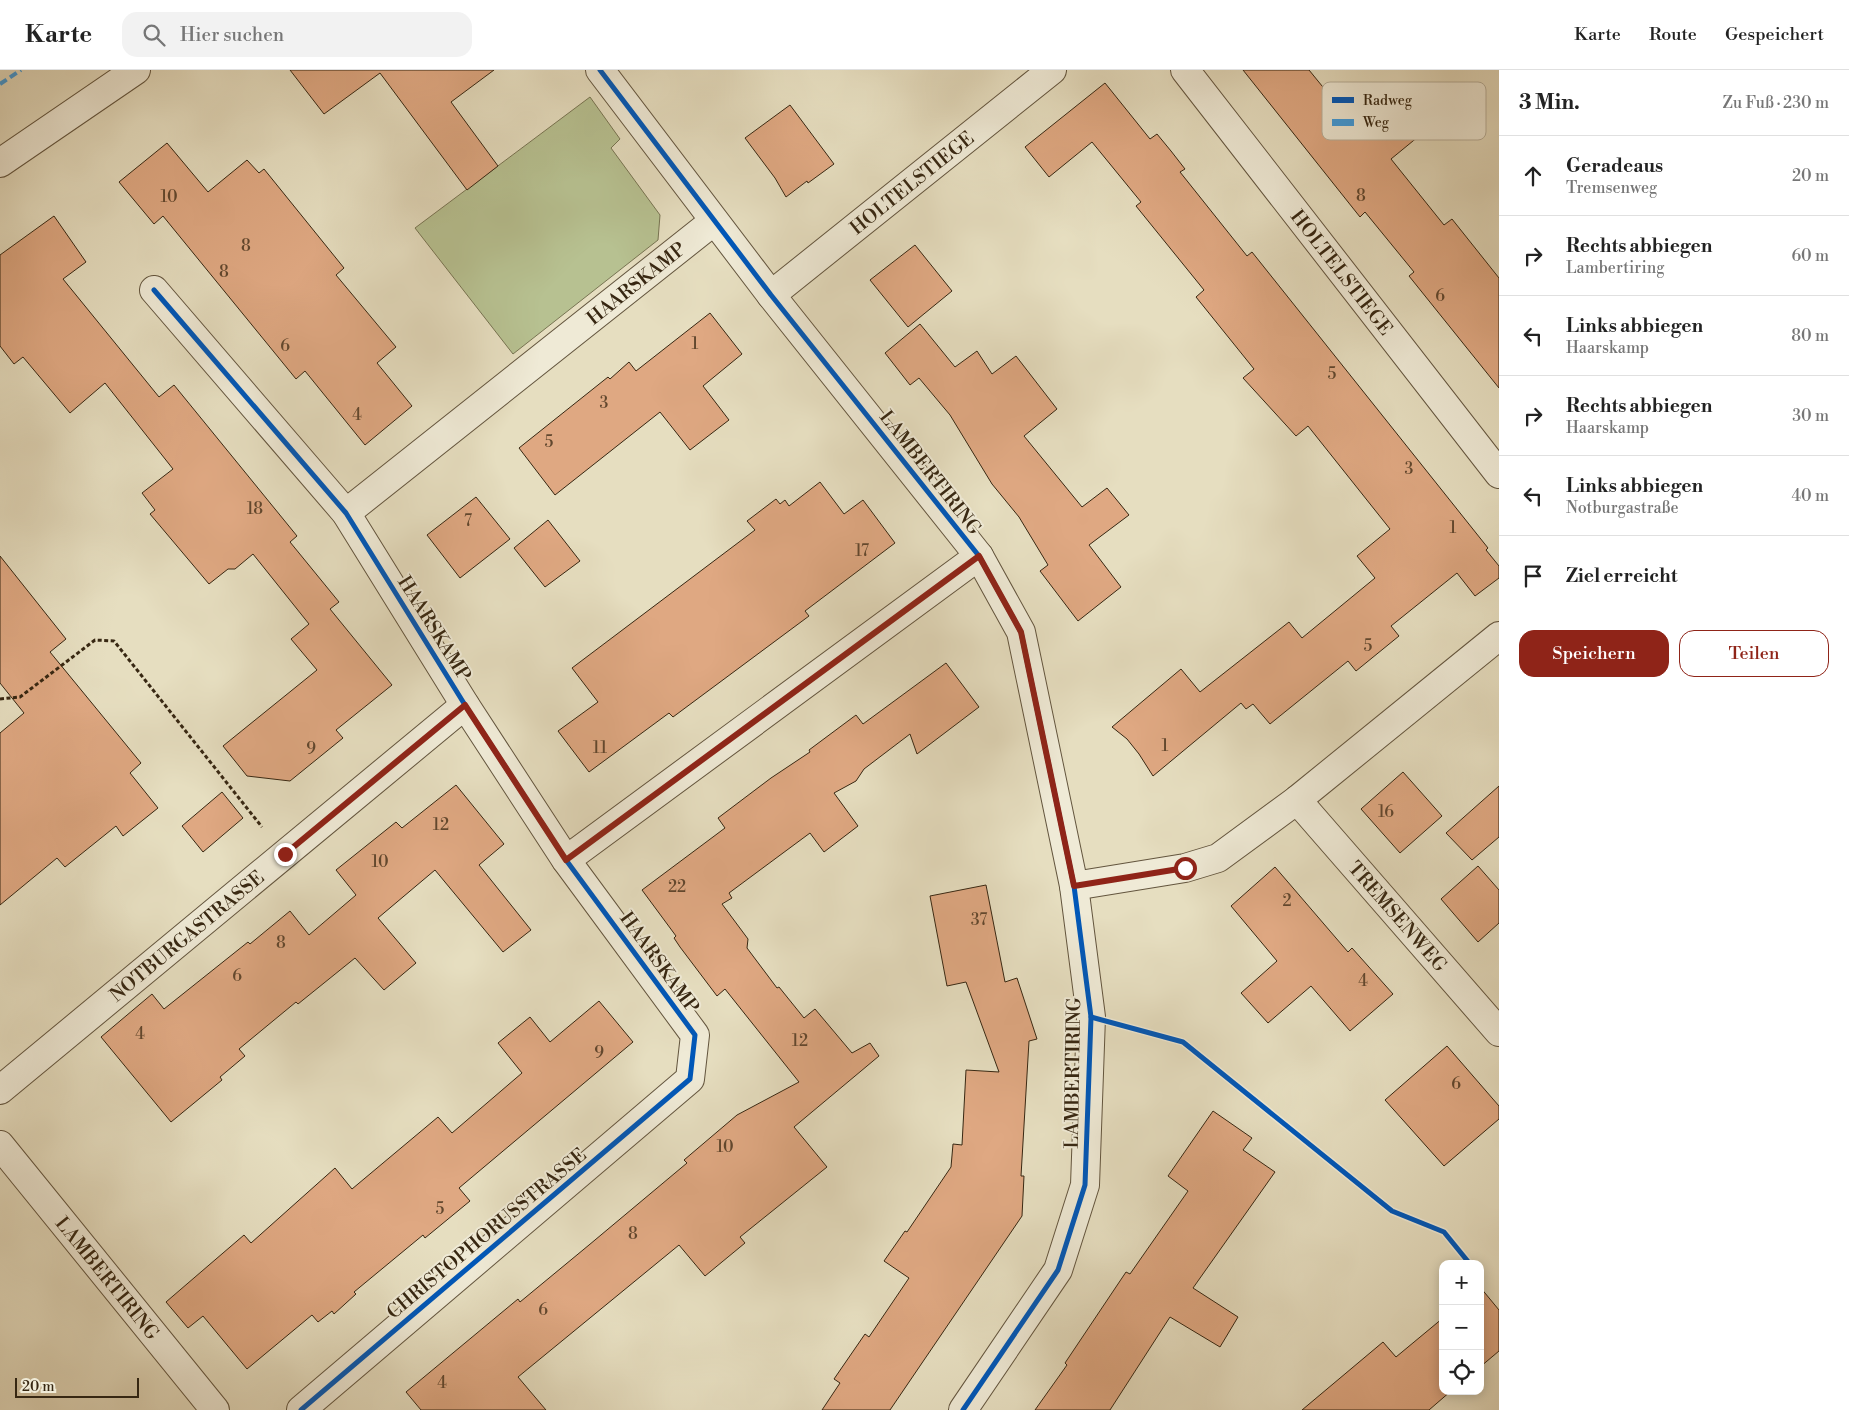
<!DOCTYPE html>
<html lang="de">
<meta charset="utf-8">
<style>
body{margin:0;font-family:"Libre Bodoni",serif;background:#f2f2f2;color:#222}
.controls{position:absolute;right:15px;bottom:15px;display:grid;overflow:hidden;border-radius:10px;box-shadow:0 2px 12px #0003}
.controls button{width:45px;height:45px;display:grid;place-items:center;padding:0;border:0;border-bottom:1px solid #e0e0e0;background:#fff;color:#222;font:25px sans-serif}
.scale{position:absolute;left:15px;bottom:12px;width:124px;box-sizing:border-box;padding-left:5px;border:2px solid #372712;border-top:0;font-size:14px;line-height:18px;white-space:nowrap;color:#372712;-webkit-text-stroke:4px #efead6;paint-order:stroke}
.stop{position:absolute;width:15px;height:15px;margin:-11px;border:4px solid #8f2418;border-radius:50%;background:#fff}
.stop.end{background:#8f2418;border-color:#fff;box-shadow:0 1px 5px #0008}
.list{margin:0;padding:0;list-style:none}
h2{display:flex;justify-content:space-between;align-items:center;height:65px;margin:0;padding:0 20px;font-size:21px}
h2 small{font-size:16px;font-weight:400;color:#767676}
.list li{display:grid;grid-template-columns:32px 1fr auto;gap:15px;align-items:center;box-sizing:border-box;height:80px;padding:0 20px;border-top:1px solid #e0e0e0}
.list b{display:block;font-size:19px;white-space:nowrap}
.list p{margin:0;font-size:16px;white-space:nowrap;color:#767676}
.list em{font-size:16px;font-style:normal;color:#767676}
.actions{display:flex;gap:10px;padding:15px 20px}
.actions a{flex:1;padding:11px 0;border:1px solid #8f2418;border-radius:15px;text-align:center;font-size:18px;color:#8f2418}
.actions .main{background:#8f2418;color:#fff}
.icon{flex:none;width:28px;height:28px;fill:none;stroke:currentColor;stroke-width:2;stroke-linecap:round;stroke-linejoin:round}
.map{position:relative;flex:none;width:1499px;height:1340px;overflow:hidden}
header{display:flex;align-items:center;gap:30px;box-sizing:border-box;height:70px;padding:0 25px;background:#fff;border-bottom:1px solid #e0e0e0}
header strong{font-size:24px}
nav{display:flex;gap:28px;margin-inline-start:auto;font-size:18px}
.search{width:350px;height:45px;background:#f2f2f2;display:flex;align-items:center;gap:12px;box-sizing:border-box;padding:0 18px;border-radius:15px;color:#767676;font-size:19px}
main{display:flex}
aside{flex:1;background:#fff}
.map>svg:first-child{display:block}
</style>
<header>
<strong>Karte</strong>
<div class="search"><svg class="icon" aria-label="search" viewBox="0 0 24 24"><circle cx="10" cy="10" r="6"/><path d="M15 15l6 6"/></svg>Hier suchen</div>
<nav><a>Karte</a><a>Route</a><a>Gespeichert</a></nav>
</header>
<main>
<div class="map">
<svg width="1499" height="1340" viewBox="0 0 1499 1340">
<rect width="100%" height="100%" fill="#e6dec0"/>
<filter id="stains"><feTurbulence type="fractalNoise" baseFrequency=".004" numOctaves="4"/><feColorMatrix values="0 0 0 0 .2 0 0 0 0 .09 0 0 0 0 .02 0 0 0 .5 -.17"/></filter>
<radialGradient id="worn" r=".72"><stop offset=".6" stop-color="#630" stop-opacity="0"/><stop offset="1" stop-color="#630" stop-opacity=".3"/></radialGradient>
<path fill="#b7c191" stroke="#777452" d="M 590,27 L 620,69 L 611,78 L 660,145 L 658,170 L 513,284 L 415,158 Z"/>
<g fill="#dfa882" stroke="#372712">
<path d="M 290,0 L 494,0 L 451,32 L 498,96 L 467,120 L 380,3 L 324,44 Z"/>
<path d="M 1243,0 L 1309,0 L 1358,60 L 1415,16 L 1428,31 L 1441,48 L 1391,89 L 1444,155 L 1452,149 L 1499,208 L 1499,318 L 1409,206 L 1414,202 L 1365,142 L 1360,147 Z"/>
<path d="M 1105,13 L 1150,69 L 1157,64 L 1171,81 L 1185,99 L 1180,102 L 1247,186 L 1252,182 L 1488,478 L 1486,480 L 1499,496 L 1499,508 L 1475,526 L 1457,503 L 1391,556 L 1399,566 L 1356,601 L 1348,591 L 1270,654 L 1253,634 L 1246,639 L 1241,633 L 1153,706 L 1139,684 L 1127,669 L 1112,657 L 1181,599 L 1200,622 L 1289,552 L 1302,568 L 1375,508 L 1357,486 L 1390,459 L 1308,356 L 1296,366 L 1243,308 L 1254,299 L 1196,227 L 1204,220 L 1136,136 L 1141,132 L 1092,72 L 1049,107 L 1025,77 Z"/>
<path d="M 790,35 L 834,94 L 808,113 L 807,111 L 786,127 L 775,108 L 745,68 Z"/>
<path d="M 167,73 L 208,122 L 247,90 L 259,103 L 264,99 L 344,198 L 336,205 L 396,277 L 377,293 L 412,336 L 365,375 L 305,301 L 296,309 L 163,146 L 154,154 L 119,112 Z"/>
<path d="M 54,146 L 86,192 L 63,209 L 159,327 L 174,315 L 297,466 L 290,472 L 339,532 L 330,539 L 392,615 L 336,660 L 343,668 L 290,711 L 247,706 L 223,676 L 317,600 L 291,569 L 309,554 L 253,484 L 235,499 L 228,499 L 209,514 L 150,444 L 155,440 L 142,423 L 173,399 L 105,313 L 70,343 L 23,287 L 14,294 L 0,276 L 0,185 Z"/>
<path d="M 915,175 L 952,221 L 908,257 L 870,210 Z"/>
<path d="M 710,243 L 742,284 L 703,316 L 729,350 L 690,380 L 660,342 L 555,425 L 519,378 L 608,307 L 610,309 L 629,292 L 636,301 Z"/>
<path d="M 920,254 L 955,297 L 977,281 L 992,304 L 1016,286 L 1057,339 L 1024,366 L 1082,437 L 1107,418 L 1129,445 L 1089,475 L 1121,517 L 1078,551 L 1040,501 L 1048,495 L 1019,447 L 992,414 L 950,345 L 919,308 L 910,315 L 885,283 Z"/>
<path d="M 820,412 L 844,444 L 863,430 L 895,473 L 805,541 L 809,546 L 673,647 L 669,643 L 589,702 L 558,661 L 598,632 L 572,598 L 755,460 L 747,451 L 776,429 L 780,434 L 785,430 L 789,436 Z"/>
<path d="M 476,427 L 510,469 L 460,508 L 427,465 Z"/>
<path d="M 548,450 L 580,491 L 545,517 L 514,478 Z"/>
<path d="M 0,486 L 66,569 L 50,582 L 141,693 L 130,703 L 158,738 L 123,766 L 116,756 L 65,797 L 57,788 L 0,835 L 0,663 L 24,643 L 0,613 Z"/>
<path d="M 946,593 L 979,637 L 917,684 L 910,664 L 864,699 L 856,711 L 834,723 L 858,756 L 824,782 L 810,763 L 729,823 L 732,828 L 722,834 L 748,869 L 747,878 L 777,918 L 779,917 L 804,948 L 815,939 L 852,983 L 870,973 L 879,986 L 794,1057 L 827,1097 L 740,1167 L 745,1173 L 705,1206 L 679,1175 L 518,1307 L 546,1340 L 421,1340 L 406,1322 L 518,1229 L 520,1232 L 589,1175 L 687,1093 L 684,1090 L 737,1045 L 799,1012 L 725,919 L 717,926 L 680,877 L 674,868 L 676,866 L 642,820 L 725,758 L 718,748 L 771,708 L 810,682 L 809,680 L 856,645 L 863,654 Z"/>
<path d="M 1403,702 L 1442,746 L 1400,783 L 1361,739 Z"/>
<path d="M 456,715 L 504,774 L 479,795 L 531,860 L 503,882 L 435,800 L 378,848 L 416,893 L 384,920 L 355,888 L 298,934 L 296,932 L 239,979 L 245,986 L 220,1007 L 222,1010 L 171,1052 L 101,967 L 152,924 L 164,939 L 248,872 L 250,874 L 290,841 L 309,865 L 356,825 L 336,800 L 396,752 L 402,758 Z"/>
<path d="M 1499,716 L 1499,767 L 1472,790 L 1446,763 Z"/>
<path d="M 222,722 L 243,748 L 203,782 L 182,756 Z"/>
<path d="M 1478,796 L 1499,820 L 1499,853 L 1478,872 L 1441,829 Z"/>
<path d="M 1275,797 L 1348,882 L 1352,878 L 1393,924 L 1350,961 L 1311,916 L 1268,953 L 1241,923 L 1277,891 L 1231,836 Z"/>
<path d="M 986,815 L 1005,912 L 1017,908 L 1037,969 L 1029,971 L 1021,1106 L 1024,1106 L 1022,1146 L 890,1340 L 822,1340 L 840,1313 L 834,1309 L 865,1264 L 869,1267 L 909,1208 L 884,1191 L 905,1161 L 907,1162 L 951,1097 L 953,1074 L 962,1075 L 966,1000 L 999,1002 L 966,912 L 947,916 L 930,826 Z"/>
<path d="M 599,931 L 633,972 L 459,1118 L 470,1131 L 425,1168 L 423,1165 L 354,1222 L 356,1224 L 334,1244 L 332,1241 L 318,1252 L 312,1245 L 247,1299 L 203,1246 L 188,1258 L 166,1232 L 244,1165 L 251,1173 L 335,1098 L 352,1119 L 438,1047 L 452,1063 L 522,1003 L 498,973 L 530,947 L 550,972 Z"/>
<path d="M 1447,976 L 1499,1036 L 1499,1049 L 1444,1096 L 1385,1030 Z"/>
<path d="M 1213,1041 L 1252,1068 L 1243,1080 L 1275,1102 L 1193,1218 L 1238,1247 L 1220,1277 L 1170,1247 L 1110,1340 L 1035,1340 L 1067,1295 L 1065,1293 L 1126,1202 L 1130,1204 L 1188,1121 L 1168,1106 Z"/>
<path d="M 1480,1217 L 1499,1240 L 1499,1281 L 1480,1297 Z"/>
<path d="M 1443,1248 L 1443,1321 L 1451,1321 L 1429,1340 L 1302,1340 L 1383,1272 L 1396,1287 Z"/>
</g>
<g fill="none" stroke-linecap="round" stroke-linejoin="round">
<g stroke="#63553e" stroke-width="30">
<g id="minor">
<path d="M 600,0 L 771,225 L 979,486 L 1021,562 L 1074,816 L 1091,947 L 1085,1115 L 1058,1200 L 963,1340"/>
<path id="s1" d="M 1185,0 L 1499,404"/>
<path d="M 0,93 L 136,0"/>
<path d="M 154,220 L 346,443 L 465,635 L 566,790 L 695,965 L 690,1009 L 301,1340"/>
<path id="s2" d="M 771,225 L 1052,0"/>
<path id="s3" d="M 346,443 L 714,151"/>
<path id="s4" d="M 1297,730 L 1499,962"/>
<path d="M 566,790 L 979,486"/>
<path d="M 1074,816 L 1185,798 L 1218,788 L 1297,730 L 1499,566"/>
<path id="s5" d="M 0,1020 L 465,635"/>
<path id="s6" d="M 0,1075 L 215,1340"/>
</g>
</g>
<path stroke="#372712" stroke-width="3" stroke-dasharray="4 2.5" stroke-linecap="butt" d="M 0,629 L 20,627 L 95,570 L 114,571 L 262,757"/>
<use href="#minor" stroke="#efead6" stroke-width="28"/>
<path stroke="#3e9cde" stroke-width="4" stroke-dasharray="8 4" stroke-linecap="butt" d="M 0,14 L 21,0"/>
<g stroke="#efead6" stroke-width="8">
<g id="cycleway">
<path d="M 600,0 L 771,225 L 979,486 L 1021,562 L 1074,816 L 1091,947 L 1085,1115 L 1058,1200 L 963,1340"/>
<path d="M 154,220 L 346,443 L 465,635 L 566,790 L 695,965 L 690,1009 L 301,1340"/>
<path d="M 1091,947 L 1183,972 L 1392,1141 L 1444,1162 L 1470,1194"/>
</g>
</g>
<use href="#cycleway" stroke="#0057b8" stroke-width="5"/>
</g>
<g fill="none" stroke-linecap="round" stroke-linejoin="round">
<path stroke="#8f2418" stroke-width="6" d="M 285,784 L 465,635 L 566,790 L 979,486 L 1021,562 L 1074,816 L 1185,798"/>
</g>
<g text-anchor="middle" stroke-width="4" stroke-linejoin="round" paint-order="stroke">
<g font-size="16" fill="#61472e">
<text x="1361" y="131">8</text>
<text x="169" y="132">10</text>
<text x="246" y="181">8</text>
<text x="224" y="207">8</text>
<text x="1440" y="231">6</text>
<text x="695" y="279">1</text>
<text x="285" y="281">6</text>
<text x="1332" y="309">5</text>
<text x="604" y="338">3</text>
<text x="357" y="350">4</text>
<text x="549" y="377">5</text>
<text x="1409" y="404">3</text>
<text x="255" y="444">18</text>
<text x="468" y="456">7</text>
<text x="1453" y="463">1</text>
<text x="862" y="486">17</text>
<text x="1368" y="581">5</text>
<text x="1165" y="681">1</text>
<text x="600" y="683">11</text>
<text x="311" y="684">9</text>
<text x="1386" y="747">16</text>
<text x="441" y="760">12</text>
<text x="380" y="797">10</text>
<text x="677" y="822">22</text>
<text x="1287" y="836">2</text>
<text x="979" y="855">37</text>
<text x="281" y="878">8</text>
<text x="237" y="911">6</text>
<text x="1363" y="916">4</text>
<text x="140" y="969">4</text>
<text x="800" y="976">12</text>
<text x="599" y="988">9</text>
<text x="1456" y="1019">6</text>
<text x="725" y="1082">10</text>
<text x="440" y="1144">5</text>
<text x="633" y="1169">8</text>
<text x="543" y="1245">6</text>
<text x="442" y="1318">4</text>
</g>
<g font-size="19" fill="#372712" stroke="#efead6">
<text dy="7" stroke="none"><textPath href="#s2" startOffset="180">HOLTELSTIEGE</textPath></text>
<text dy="7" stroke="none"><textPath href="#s1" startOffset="256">HOLTELSTIEGE</textPath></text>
<text dy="7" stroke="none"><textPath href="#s3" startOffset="370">HAARSKAMP</textPath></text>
<text transform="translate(931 402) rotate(52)" y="7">LAMBERTIRING</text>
<text transform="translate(435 558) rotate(58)" y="7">HAARSKAMP</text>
<text dy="7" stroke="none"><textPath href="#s4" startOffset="154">TREMSENWEG</textPath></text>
<text dy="7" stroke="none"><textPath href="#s5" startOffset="242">NOTBURGASTRASSE</textPath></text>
<text transform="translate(660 892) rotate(54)" y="7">HAARSKAMP</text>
<text transform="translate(1072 1003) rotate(-89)" y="7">LAMBERTIRING</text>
<text transform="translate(486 1163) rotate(-40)" y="7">CHRISTOPHORUSSTRASSE</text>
<text dy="7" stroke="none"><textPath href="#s6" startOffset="171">LAMBERTIRING</textPath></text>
</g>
</g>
<rect x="1322" y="12" width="164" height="58" rx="8" fill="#efead6" stroke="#b8b09b" stroke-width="1"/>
<rect x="1332" y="27" width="22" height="6" fill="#0057b8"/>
<rect x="1332" y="49" width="22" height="7" fill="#3e9cde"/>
<g font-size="14" fill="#372712">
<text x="1363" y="35">Radweg</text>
<text x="1363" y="57">Weg</text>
</g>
<rect width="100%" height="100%" filter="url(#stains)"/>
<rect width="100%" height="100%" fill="url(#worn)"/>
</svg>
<div class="controls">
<button>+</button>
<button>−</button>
<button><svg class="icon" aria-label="locate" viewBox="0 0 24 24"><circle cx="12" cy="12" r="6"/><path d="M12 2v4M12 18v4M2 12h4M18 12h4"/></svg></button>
</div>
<div class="scale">20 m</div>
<div class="stop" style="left:1185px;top:798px"></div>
<div class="stop end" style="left:285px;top:784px"></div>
</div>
<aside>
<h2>3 Min.<small>Zu Fuß · 230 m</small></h2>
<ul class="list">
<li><svg class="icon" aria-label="ahead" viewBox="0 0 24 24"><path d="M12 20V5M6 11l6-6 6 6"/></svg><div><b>Geradeaus</b><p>Tremsenweg</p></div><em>20 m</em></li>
<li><svg class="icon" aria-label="right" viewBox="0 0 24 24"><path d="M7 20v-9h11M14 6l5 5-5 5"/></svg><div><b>Rechts abbiegen</b><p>Lambertiring</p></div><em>60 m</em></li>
<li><svg class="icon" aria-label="left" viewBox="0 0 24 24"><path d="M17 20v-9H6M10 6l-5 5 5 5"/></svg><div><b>Links abbiegen</b><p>Haarskamp</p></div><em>80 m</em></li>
<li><svg class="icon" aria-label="right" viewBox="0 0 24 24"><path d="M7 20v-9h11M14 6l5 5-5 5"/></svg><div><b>Rechts abbiegen</b><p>Haarskamp</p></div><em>30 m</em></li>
<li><svg class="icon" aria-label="left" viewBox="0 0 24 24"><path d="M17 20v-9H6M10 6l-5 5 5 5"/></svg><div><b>Links abbiegen</b><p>Notburgastraße</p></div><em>40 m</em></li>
<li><svg class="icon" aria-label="arrive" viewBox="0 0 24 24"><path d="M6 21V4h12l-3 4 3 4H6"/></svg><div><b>Ziel erreicht</b></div></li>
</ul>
<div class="actions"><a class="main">Speichern</a><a>Teilen</a></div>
</aside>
</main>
